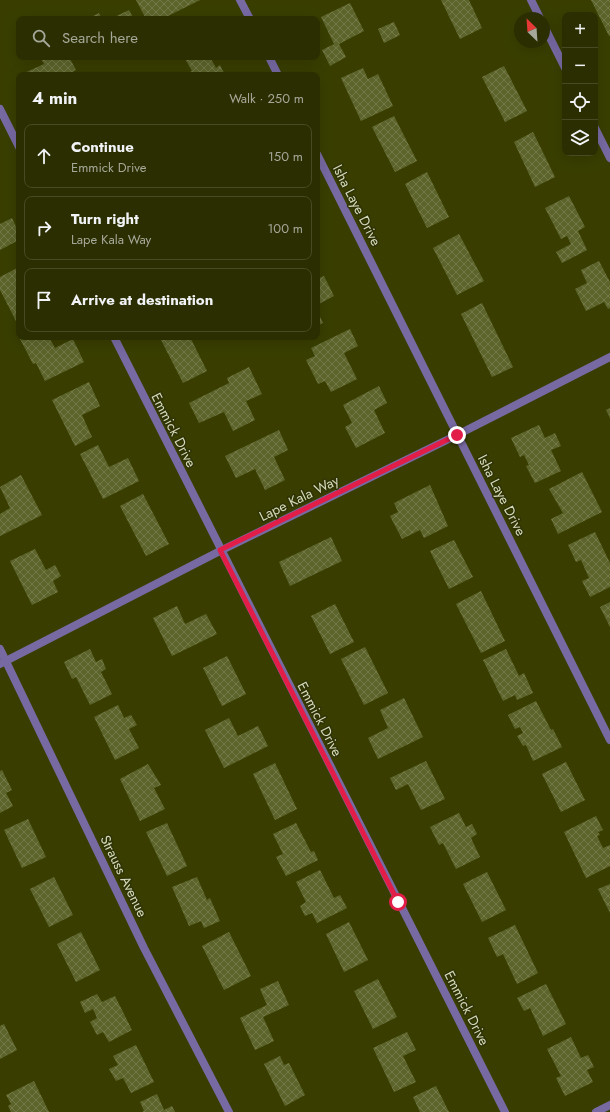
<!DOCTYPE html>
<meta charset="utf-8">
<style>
body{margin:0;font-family:Jost,sans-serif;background:#33360a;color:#f1f3f6}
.controls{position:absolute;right:12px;top:12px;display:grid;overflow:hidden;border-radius:8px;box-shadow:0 4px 16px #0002}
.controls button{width:36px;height:36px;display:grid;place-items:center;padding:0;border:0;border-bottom:1px solid #474a22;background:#2b2e00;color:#f1f3f6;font:20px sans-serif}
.compass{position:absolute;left:514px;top:12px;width:36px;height:36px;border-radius:50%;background:#2b2e00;box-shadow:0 4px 16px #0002;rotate:335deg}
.stop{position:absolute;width:12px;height:12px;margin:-9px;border:3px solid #e11d48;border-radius:50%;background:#fff}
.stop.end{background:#e11d48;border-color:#fff;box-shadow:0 1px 4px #0008}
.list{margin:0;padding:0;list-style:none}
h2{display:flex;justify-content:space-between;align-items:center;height:52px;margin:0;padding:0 16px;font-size:17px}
h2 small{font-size:13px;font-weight:400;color:#a6a899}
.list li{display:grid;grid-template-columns:26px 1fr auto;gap:12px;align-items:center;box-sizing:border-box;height:64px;margin:0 8px 8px;padding:0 8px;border:1px solid #474a22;border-radius:8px}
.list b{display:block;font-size:15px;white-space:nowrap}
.list p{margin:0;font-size:13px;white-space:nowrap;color:#a6a899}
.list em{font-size:13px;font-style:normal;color:#a6a899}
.icon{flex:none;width:22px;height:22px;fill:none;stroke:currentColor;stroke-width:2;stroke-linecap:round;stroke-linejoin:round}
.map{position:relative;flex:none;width:610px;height:1112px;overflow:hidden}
.search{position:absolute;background:#2b2e00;box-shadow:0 4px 16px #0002;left:16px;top:16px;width:304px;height:44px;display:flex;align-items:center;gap:10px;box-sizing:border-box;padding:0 14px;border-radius:8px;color:#a6a899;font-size:15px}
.panel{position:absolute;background:#2b2e00;box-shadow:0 4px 16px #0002;left:16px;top:72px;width:304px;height:268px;border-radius:8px}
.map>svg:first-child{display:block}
</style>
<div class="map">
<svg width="610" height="1112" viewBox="0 0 610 1112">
<defs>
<pattern id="building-cross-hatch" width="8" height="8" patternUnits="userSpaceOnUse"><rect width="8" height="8" fill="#5d642b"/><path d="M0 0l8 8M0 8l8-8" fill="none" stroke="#737a48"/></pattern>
</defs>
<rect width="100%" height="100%" fill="#393e00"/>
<g fill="url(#building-cross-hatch)">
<path d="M 136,0 L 200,0 L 162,19 L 146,19 Z"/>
<path d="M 441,0 L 469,0 L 482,28 L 460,39 Z"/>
<path d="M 591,0 L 610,0 L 610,36 L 609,36 Z"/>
<path d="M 350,3 L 364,31 L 339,44 L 346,57 L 330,66 L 322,50 L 334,44 L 321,17 Z"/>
<path d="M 129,10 L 134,19 L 110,19 Z"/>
<path d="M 99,13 L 102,19 L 87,19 Z"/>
<path d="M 394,22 L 400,35 L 384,43 L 378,29 Z"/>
<path d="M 40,57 L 69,57 L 76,70 L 67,75 L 20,75 L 44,64 Z"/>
<path d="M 184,57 L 210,57 L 216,68 L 220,65 L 225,75 L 184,75 L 192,71 Z"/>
<path d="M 504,66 L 527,111 L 505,122 L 482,77 Z"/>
<path d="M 363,68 L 368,79 L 378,74 L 393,106 L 361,121 L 341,78 Z"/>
<path d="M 394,116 L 417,161 L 395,172 L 372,127 Z"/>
<path d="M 533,132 L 555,177 L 535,187 L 514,142 Z"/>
<path d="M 427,172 L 449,217 L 427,228 L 405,184 Z"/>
<path d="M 569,196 L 585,227 L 578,231 L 587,250 L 562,263 L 556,252 L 571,244 L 567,236 L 561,239 L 545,208 Z"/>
<path d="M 12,218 L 19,233 L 19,240 L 0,250 L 0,224 Z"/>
<path d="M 459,234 L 484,281 L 457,295 L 433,248 Z"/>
<path d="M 599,261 L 610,282 L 610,308 L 608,309 L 604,302 L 586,311 L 575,289 L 587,283 L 581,270 Z"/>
<path d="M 19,267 L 19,324 L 18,325 L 0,290 L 0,277 Z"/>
<path d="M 324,276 L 334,296 L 317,305 L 317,279 Z"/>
<path d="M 482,303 L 513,367 L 492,377 L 461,314 Z"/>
<path d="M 317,310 L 323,323 L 317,326 Z"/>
<path d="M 350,329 L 358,346 L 344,353 L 357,379 L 331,392 L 325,381 L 318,384 L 306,360 L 315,356 L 311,348 Z"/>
<path d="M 19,337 L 49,337 L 55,348 L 73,339 L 84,362 L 45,381 L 36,363 L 33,364 Z"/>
<path d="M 167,337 L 190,337 L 207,371 L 183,383 L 161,340 Z"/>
<path d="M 249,367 L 262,394 L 246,401 L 255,420 L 233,431 L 224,412 L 199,423 L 189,403 L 229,383 L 227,378 Z"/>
<path d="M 89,382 L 100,406 L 82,415 L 92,437 L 75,446 L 52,400 Z"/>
<path d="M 379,386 L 387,403 L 374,410 L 385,433 L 356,448 L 345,427 L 352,423 L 343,405 Z"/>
<path d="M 610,408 L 610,418 L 606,410 Z"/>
<path d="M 539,425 L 545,438 L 555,433 L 561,446 L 551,450 L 561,471 L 535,483 L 526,466 L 529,465 L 524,455 L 520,457 L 511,438 Z"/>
<path d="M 279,430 L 288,450 L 274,457 L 285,480 L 265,490 L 255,469 L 236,478 L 225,456 Z"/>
<path d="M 98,445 L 109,467 L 128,458 L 139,481 L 103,499 L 80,454 Z"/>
<path d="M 582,472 L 602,512 L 558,534 L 551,519 L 563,513 L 549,489 Z"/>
<path d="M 21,475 L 42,515 L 0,536 L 0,514 L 10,508 L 0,487 Z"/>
<path d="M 430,485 L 448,526 L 424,538 L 420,530 L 402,539 L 390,516 L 398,512 L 394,503 Z"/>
<path d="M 143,494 L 169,544 L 146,556 L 120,506 Z"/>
<path d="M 595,532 L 610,563 L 610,587 L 590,597 L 582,581 L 589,578 L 581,560 L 576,562 L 568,545 Z"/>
<path d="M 331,537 L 342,561 L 290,586 L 279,562 Z"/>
<path d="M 454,540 L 473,577 L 449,589 L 430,551 Z"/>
<path d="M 35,549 L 46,570 L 55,565 L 61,576 L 53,581 L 58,592 L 32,605 L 10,561 Z"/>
<path d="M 481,591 L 505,641 L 481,653 L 456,604 Z"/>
<path d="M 610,602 L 610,627 L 600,607 Z"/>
<path d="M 335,604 L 354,642 L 330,654 L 311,616 Z"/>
<path d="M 177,606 L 185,624 L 206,614 L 217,634 L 172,656 L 153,618 Z"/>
<path d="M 365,647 L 388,693 L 364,705 L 341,659 Z"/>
<path d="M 90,649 L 96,662 L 102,659 L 106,669 L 101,672 L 112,694 L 90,705 L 76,677 L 72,679 L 64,662 Z"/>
<path d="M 506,649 L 519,676 L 524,673 L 533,693 L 517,700 L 515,695 L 503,701 L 483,660 Z"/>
<path d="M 227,656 L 246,694 L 222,706 L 203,668 Z"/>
<path d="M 404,698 L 423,737 L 378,759 L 368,738 L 388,728 L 380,710 Z"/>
<path d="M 536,701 L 551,730 L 553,729 L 562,747 L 533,761 L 526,745 L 523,746 L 517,736 L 523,733 L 520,727 L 515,729 L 508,715 Z"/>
<path d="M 118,705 L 124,718 L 131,715 L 137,725 L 129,729 L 139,748 L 115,760 L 94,717 Z"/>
<path d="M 229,718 L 238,736 L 258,726 L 268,746 L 224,768 L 205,730 Z"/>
<path d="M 426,761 L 445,799 L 421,810 L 408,784 L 396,790 L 390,778 Z"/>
<path d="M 566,762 L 585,800 L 561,812 L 542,774 Z"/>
<path d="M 275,763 L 297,809 L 275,820 L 253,774 Z"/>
<path d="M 148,764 L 161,785 L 154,788 L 165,809 L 140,821 L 120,779 Z"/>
<path d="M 2,770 L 12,790 L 6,793 L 13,806 L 0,813 L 0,771 Z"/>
<path d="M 459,813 L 466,827 L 472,824 L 477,834 L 471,838 L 480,857 L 456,869 L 443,843 L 439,845 L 430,827 Z"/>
<path d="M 596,816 L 603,830 L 598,832 L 600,835 L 597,836 L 603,848 L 610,845 L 610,866 L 586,878 L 564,832 Z"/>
<path d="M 28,819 L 46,857 L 22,868 L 4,830 Z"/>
<path d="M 167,823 L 187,866 L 167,876 L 146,832 Z"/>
<path d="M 296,823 L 311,852 L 314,851 L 318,860 L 286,876 L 276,857 L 283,854 L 273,834 Z"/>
<path d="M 320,870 L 334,898 L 340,895 L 347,908 L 317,923 L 312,913 L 305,916 L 300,906 L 306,902 L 296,882 Z"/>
<path d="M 487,872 L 506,910 L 482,922 L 463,884 Z"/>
<path d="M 54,877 L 73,915 L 49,927 L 30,889 Z"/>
<path d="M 197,877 L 207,900 L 210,898 L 220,921 L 204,928 L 201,921 L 189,926 L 172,887 Z"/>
<path d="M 610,884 L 610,913 L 598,889 Z"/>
<path d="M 349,922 L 368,960 L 344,972 L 326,934 Z"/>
<path d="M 515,925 L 538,973 L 517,984 L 503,954 L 497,957 L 488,938 Z"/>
<path d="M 81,932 L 100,970 L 76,982 L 57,944 Z"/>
<path d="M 229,932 L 251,976 L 224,990 L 202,946 Z"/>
<path d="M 378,979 L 397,1017 L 373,1029 L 354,991 Z"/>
<path d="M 278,981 L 289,1005 L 263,1017 L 274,1041 L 255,1050 L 240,1018 L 267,1005 L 260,989 Z"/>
<path d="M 546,984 L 566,1024 L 543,1036 L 530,1008 L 524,1011 L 517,998 Z"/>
<path d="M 97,994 L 102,1002 L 115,996 L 132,1030 L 109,1042 L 103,1032 L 97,1035 L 90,1022 L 97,1018 L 93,1009 L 85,1013 L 80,1002 Z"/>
<path d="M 4,1024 L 17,1050 L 0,1059 L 0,1026 Z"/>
<path d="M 407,1032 L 416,1050 L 403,1056 L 416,1082 L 394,1092 L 373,1048 Z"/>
<path d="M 571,1037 L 581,1058 L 588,1055 L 594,1067 L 587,1070 L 593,1082 L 565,1096 L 556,1078 L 561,1076 L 547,1049 Z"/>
<path d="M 136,1045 L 154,1082 L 131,1093 L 123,1078 L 116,1081 L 109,1069 L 118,1065 L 113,1056 Z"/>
<path d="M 280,1056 L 284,1065 L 289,1063 L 305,1095 L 285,1106 L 264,1064 Z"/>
<path d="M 34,1081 L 49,1112 L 11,1112 L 8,1106 L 11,1104 L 6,1095 Z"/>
<path d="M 436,1086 L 449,1112 L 420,1112 L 413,1097 Z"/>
<path d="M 157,1094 L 164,1110 L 172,1106 L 175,1112 L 142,1112 L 144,1111 L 140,1102 Z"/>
</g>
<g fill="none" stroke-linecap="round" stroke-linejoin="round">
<g stroke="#7769a2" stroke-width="8">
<path d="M 240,0 L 250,19"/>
<path d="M 531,0 L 540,18"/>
<path d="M 544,26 L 565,68"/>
<path d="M 269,57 L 278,75"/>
<path d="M 0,109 L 19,147"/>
<path d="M 595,128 L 610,158"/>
<path d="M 317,154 L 610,740"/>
<path d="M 114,337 L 505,1112"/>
<path d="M 0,649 L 144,948 L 229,1112"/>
<path d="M 0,664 L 220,551 L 457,435 L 610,357"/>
<path d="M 596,1112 L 610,1105"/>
</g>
</g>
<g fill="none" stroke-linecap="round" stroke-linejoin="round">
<path stroke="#e11d48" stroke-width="5" d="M 398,902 L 220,550 L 457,435"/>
</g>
<g text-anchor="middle" stroke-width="3" stroke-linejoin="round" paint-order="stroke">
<g font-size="14" fill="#d5dabc" stroke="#2f3305">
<text transform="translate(357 205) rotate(63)" y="5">Isha Laye Drive</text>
<text transform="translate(174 430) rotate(63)" y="5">Emmick Drive</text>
<text transform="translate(502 495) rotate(63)" y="5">Isha Laye Drive</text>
<text transform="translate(299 498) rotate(-26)" y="5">Lape Kala Way</text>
<text transform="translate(320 719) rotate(63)" y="5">Emmick Drive</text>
<text transform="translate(124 876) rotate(64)" y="5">Strauss Avenue</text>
<text transform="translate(467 1008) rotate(63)" y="5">Emmick Drive</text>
</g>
</g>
</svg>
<div class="controls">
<button>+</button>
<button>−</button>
<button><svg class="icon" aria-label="locate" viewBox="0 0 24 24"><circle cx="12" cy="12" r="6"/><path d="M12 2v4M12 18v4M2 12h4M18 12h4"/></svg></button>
<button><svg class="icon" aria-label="layers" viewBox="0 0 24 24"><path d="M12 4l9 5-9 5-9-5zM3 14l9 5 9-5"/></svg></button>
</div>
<svg class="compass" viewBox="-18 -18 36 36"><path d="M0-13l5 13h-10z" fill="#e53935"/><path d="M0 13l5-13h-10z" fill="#a6a899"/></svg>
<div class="stop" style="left:398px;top:902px"></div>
<div class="stop end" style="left:457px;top:435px"></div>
<div class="search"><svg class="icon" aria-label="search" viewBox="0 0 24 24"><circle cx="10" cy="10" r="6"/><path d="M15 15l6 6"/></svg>Search here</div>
<section class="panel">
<h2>4 min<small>Walk · 250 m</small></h2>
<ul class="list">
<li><svg class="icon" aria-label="ahead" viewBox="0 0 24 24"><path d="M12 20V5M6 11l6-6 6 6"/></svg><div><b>Continue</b><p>Emmick Drive</p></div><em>150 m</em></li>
<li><svg class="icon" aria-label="right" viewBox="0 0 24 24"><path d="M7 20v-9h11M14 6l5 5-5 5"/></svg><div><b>Turn right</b><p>Lape Kala Way</p></div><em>100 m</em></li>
<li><svg class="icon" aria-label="arrive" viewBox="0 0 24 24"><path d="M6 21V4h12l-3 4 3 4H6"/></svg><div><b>Arrive at destination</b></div></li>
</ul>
</section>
</div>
